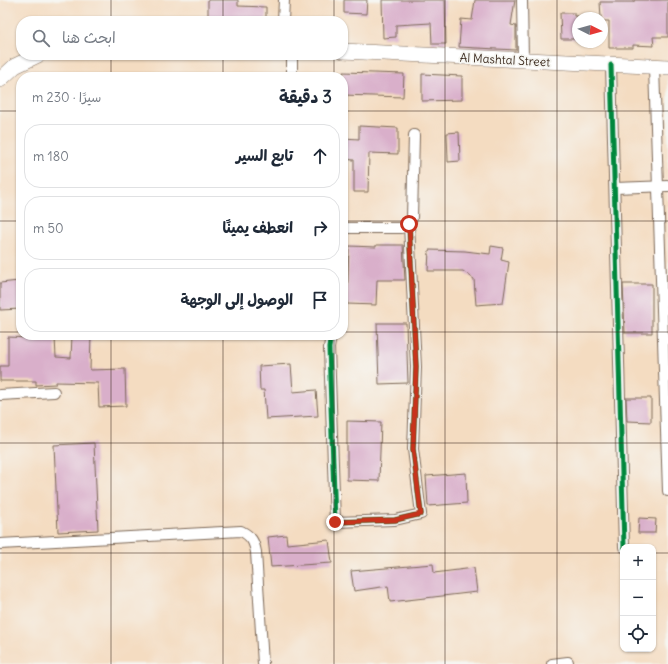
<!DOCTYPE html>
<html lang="ar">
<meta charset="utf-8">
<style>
body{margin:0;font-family:Delius,"Playpen Sans Arabic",sans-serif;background:#f2f2f3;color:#1f2937;direction:rtl}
.controls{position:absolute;right:12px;bottom:12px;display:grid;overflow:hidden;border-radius:8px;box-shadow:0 1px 3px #0004}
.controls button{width:36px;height:36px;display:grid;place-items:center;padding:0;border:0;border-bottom:1px solid #e0e1e3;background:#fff;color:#1f2937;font:20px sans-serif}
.compass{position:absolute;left:572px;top:12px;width:36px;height:36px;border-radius:50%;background:#fff;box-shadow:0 1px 3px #0004;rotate:95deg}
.stop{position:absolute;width:12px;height:12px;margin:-9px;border:3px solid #c8321e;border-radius:50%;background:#fff}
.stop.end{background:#c8321e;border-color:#fff;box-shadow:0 1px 4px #0008}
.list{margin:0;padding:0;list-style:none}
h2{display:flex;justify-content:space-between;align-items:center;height:52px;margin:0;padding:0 16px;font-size:17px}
h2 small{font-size:13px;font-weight:400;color:#747a83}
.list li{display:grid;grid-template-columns:26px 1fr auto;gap:12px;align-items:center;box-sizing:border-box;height:64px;margin:0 8px 8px;padding:0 8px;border:1px solid #e0e1e3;border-radius:16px}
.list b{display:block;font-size:15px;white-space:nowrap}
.list em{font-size:13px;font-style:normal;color:#747a83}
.icon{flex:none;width:22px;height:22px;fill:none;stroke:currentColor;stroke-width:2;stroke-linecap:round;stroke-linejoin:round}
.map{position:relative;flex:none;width:668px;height:664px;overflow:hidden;direction:ltr}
.search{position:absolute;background:#fff;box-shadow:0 1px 3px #0004;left:16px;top:16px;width:332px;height:44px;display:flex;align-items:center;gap:10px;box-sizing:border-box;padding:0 14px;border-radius:16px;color:#747a83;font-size:15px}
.panel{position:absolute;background:#fff;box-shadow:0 1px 3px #0004;left:16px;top:72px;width:332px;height:268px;border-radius:16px;direction:rtl}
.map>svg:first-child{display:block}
</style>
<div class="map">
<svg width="668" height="664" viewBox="0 0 668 664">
<rect width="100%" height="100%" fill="#f6f6f2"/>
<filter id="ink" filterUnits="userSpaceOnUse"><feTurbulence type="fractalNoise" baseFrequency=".025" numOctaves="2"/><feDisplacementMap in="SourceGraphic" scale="8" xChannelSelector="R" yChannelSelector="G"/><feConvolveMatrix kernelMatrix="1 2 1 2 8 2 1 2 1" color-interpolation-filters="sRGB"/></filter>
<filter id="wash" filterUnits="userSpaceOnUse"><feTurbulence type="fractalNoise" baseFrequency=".012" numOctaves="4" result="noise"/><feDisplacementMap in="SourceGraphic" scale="16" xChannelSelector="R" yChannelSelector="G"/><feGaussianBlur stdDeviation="0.9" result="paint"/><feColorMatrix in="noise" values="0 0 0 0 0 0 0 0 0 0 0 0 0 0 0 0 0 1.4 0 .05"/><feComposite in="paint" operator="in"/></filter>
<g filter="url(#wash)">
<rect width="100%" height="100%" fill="#f4dcc1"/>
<g id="blocks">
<g fill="#d9afca">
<path d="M 208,0 L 238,0 L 238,6 L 266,7 L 266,21 L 208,21 Z"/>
<path d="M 344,0 L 367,0 L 366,14 L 344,13 Z"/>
<path d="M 382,0 L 445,0 L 446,44 L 432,44 L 431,23 L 396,25 L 396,37 L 383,38 Z"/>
<path d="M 475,0 L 515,0 L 511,25 L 516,26 L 516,50 L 459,47 L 461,19 L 472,20 Z"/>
<path d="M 634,0 L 668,0 L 668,37 L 653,37 L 654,46 L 633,45 L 633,48 L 609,48 L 609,21 L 602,21 L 601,18 L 600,2 L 634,2 Z"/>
<path d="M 560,13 L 574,13 L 574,16 L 578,16 L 578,39 L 561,39 Z"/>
<path d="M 343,72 L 404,74 L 403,97 L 343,95 Z"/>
<path d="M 422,74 L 462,76 L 462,100 L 422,101 Z"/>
<path d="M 359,126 L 398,128 L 398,154 L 369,153 L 368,192 L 354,192 L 354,160 L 343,159 L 343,138 L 359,139 Z"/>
<path d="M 459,132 L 460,161 L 448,162 L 447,133 Z"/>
<path d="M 376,245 L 403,245 L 405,280 L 377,280 L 376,305 L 347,304 L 349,246 L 376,247 Z"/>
<path d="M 491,246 L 503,248 L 501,260 L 509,262 L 503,303 L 476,305 L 474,279 L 463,271 L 428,271 L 429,250 L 465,251 L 490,254 Z"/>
<path d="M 19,281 L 21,309 L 0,310 L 0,283 Z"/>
<path d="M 623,284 L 652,284 L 652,333 L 625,333 Z"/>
<path d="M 377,323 L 406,323 L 408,383 L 379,384 Z"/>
<path d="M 30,335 L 48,335 L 48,338 L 55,338 L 56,357 L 71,358 L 72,335 L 91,335 L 90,370 L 125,369 L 126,406 L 99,407 L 98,383 L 56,382 L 56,384 L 36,385 L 36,381 L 0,381 L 0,366 L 8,366 L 8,337 L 30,338 Z"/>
<path d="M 291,364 L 293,392 L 316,390 L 318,416 L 266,419 L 264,390 L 260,390 L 259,366 Z"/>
<path d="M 626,398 L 651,398 L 651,422 L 627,421 Z"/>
<path d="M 347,421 L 381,422 L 379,481 L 347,480 Z"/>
<path d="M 94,443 L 98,530 L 58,532 L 54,445 Z"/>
<path d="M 466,473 L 467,503 L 428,506 L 426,476 Z"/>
<path d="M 639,518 L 656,519 L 655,533 L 638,533 Z"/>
<path d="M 286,535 L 287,544 L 329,540 L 332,563 L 271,567 L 268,537 Z"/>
<path d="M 433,564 L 434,573 L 474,568 L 477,592 L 390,602 L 388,586 L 354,591 L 351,571 Z"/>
</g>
</g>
</g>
<g filter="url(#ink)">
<use href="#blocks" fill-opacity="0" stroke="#7c6857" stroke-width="1"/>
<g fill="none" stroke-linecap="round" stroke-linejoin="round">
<g stroke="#7c6857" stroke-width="12">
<g id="street">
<path d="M 522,0 L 523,60"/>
<path d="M 283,21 L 284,0"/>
<path d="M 292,55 L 292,77"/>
<path d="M 611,65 L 624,547"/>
<path d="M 654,67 L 668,491"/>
<path d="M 615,188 L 668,186"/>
<path d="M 343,228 L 401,228 L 409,225 L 412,218 L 414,135"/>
<path d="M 331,335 L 329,348 L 335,522 L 395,520 L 421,514 L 413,449 L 416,367 L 409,225"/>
<path d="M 0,395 L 54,392"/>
<path d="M 0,544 L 241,531 C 251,536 254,541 256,552 L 263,664"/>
<path d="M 552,664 L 568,662"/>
</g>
</g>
<g stroke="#7c6857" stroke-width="16">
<g id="primary">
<path d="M 343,51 L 668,67"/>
<path d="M 0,80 L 15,66 L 38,55"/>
</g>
</g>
<use href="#street" stroke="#fff" stroke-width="10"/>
<use href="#primary" stroke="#fff" stroke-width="15"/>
<g stroke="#f6f6f2" stroke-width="8">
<g id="cycleway">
<path d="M 611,65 L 624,547"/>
<path d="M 331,335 L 329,348 L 335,522 L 395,520 L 421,514 L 413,449 L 416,367 L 409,225"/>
</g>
</g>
<use href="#cycleway" stroke="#00873e" stroke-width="5"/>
</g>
</g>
<g fill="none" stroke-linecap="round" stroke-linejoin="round" filter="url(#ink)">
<path stroke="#c8321e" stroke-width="5" d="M 335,522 L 395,520 L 421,514 L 413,449 L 416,367 L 409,224"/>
</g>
<path fill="none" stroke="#3b2a1e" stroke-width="1" stroke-opacity="0.55" d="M 111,0 L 111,21M 223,0 L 223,21M 334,0 L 334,21M 445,0 L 445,664M 557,0 L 557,664M 111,55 L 111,77M 223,55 L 223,77M 334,55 L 334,77M 0,111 L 21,111M 343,111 L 668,111M 0,221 L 21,221M 343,221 L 668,221M 0,332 L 21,332M 343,332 L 668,332M 111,335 L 111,664M 223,335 L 223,664M 334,335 L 334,664M 0,443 L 668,443M 0,553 L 623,553M 653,553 L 668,553"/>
<g text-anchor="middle" stroke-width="3.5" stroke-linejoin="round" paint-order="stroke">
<g font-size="12" fill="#3b2a1e" stroke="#f6f6f2">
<text transform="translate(505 60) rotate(3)" y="4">Al Mashtal Street</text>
</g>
</g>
</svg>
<div class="controls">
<button>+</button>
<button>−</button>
<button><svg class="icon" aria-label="locate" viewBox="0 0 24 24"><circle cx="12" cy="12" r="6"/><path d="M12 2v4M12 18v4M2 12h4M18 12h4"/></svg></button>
</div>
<svg class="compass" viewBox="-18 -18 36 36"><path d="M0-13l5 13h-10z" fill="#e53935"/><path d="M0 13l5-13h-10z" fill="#747a83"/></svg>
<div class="stop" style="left:409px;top:224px"></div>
<div class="stop end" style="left:335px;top:522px"></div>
<div class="search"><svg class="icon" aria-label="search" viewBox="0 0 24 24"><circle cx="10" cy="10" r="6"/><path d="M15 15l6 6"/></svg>ابحث هنا</div>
<section class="panel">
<h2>3 دقيقة<small>سيرًا · 230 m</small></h2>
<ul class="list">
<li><svg class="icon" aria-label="ahead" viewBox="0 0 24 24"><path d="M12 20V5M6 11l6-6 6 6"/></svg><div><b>تابع السير</b></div><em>180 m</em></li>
<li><svg class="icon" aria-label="right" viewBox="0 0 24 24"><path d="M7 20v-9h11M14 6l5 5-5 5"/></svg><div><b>انعطف يمينًا</b></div><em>50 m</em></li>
<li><svg class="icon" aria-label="arrive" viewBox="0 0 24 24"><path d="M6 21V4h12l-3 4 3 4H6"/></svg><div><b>الوصول إلى الوجهة</b></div></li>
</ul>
</section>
</div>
